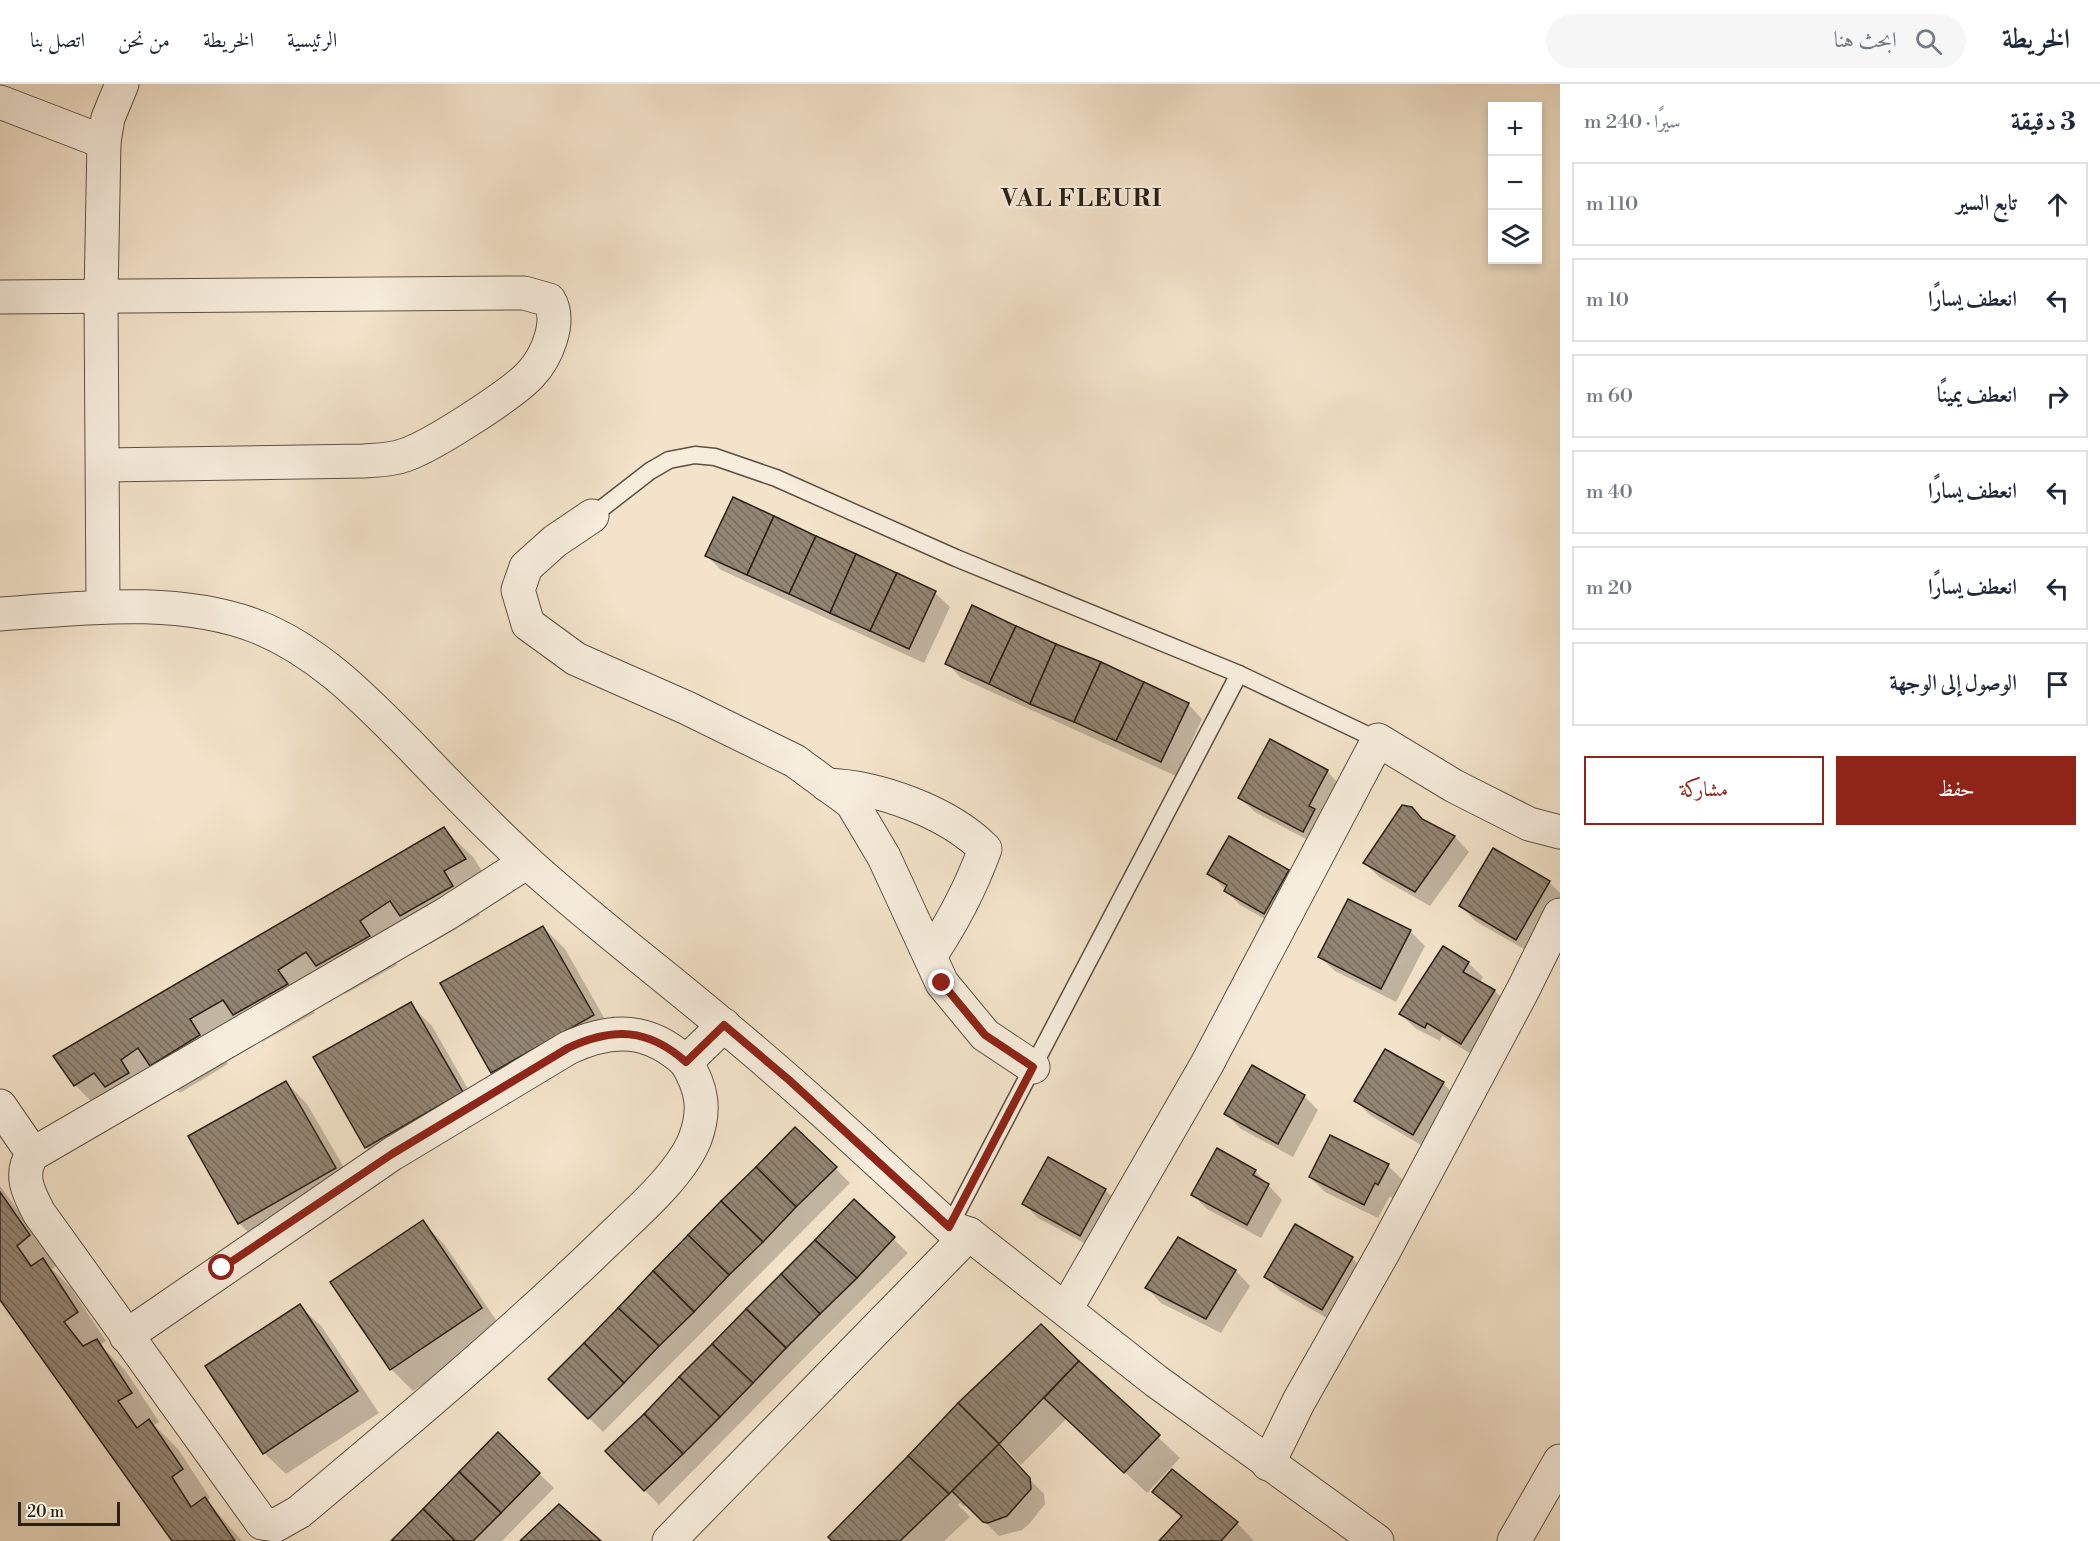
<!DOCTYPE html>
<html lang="ar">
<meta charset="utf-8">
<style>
body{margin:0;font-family:"Libre Bodoni",Amiri,serif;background:#f6f6f7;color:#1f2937;direction:rtl}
.controls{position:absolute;right:18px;top:18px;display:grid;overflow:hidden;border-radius:0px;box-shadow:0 3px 9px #0003}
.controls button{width:54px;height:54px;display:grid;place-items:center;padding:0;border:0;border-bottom:2px solid #e0e1e3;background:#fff;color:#1f2937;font:30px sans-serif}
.scale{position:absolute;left:18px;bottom:15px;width:102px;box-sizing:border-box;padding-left:6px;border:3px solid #2b2015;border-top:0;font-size:16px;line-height:21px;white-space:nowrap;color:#2b2015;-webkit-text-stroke:4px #f7eddd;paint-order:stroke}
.stop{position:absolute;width:18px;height:18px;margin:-14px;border:4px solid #8f2418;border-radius:50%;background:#fff}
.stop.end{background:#8f2418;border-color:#fff;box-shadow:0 2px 6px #0008}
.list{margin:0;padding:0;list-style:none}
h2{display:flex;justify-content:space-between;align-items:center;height:78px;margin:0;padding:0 24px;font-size:26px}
h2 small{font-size:20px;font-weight:400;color:#747a83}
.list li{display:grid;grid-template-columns:39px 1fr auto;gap:18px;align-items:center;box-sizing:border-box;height:84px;margin:0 12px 12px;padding:0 12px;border:2px solid #e0e1e3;border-radius:0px}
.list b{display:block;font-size:22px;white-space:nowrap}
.list em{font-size:20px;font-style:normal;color:#747a83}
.actions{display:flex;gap:12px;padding:18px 24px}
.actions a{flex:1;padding:14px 0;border:2px solid #8f2418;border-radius:0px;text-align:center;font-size:21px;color:#8f2418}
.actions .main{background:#8f2418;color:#fff}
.icon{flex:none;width:33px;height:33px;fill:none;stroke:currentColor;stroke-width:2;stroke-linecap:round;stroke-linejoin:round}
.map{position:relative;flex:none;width:1560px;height:1457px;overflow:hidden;direction:ltr}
header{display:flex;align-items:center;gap:36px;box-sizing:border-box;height:84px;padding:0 30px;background:#fff;border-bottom:2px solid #e0e1e3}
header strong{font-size:28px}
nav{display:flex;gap:33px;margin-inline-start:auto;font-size:21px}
.search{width:420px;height:54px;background:#f6f6f7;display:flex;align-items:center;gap:15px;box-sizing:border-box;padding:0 21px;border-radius:33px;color:#747a83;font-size:22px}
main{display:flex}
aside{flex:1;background:#fff}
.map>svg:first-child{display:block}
</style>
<header>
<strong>الخريطة</strong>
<div class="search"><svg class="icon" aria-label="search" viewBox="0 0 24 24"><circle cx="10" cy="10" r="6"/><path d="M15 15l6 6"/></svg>ابحث هنا</div>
<nav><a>الرئيسية</a><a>الخريطة</a><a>من نحن</a><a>اتصل بنا</a></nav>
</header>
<main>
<aside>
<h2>3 دقيقة<small>سيرًا · 240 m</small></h2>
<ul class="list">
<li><svg class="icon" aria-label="ahead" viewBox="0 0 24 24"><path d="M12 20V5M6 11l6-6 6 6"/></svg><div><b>تابع السير</b></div><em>110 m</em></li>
<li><svg class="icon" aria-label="left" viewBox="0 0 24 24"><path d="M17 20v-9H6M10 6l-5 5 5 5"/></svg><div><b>انعطف يسارًا</b></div><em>10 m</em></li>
<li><svg class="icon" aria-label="right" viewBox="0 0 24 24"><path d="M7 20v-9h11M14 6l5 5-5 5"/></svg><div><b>انعطف يمينًا</b></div><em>60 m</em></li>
<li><svg class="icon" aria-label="left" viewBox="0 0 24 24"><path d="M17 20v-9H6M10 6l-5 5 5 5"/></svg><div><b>انعطف يسارًا</b></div><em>40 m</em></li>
<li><svg class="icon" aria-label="left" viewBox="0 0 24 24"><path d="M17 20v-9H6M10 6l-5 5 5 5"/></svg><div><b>انعطف يسارًا</b></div><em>20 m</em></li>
<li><svg class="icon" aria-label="arrive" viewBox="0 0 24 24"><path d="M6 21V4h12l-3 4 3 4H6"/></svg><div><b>الوصول إلى الوجهة</b></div></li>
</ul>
<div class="actions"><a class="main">حفظ</a><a>مشاركة</a></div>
</aside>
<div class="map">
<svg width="1560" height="1457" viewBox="0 0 1560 1457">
<defs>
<pattern id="building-back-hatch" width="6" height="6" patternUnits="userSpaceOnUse" patternTransform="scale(1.5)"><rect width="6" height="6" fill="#938573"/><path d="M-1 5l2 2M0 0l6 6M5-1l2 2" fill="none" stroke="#786c5d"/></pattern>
</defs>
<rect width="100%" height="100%" fill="#f3e3ca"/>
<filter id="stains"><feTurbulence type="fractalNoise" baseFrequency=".00333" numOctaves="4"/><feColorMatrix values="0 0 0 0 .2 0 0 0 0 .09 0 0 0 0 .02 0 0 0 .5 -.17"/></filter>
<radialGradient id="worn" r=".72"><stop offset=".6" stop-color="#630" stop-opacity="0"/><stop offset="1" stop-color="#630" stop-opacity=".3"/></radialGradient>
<g fill="#0003">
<path d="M 733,415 L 935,509 L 950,523 L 924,579 L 721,486 L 707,472 Z"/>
<path d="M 947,579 L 1188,620 L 1202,635 L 1176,692 L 961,594 Z"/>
<path d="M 1327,687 L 1341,702 L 1317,761 L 1255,728 L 1240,714 Z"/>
<path d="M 1407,723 L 1427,739 L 1455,753 L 1469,768 L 1430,822 L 1379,793 L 1365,779 L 1399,724 Z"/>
<path d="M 444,745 L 473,773 L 493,804 L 471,816 L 480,831 L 430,860 L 417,847 L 387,866 L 397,881 L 345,910 L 333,897 L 305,915 L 315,929 L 262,958 L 250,945 L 218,964 L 228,980 L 180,1009 L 165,994 L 148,1005 L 157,1018 L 135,1030 L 122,1017 L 104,1030 L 75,1001 L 55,973 Z"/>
<path d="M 1288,787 L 1303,801 L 1279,843 L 1240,821 L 1209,789 Z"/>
<path d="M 1549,798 L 1560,809 L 1560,819 L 1531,869 L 1475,837 L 1461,822 Z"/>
<path d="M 543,843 L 565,865 L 615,953 L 514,1010 L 492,988 L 442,900 Z"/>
<path d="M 1410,847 L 1425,862 L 1396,918 L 1335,887 L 1320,873 Z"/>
<path d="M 1468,879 L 1483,893 L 1480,899 L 1495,907 L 1509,921 L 1476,973 L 1442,952 L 1440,957 L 1415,944 L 1401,930 Z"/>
<path d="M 410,920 L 432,942 L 483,1031 L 388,1084 L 366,1063 Z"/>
<path d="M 286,998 L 307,1020 L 357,1106 L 261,1161 L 239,1139 Z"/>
<path d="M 1443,999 L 1457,1014 L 1428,1065 L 1371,1032 L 1356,1017 Z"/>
<path d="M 1304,1012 L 1318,1026 L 1293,1073 L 1241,1045 L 1226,1030 Z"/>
<path d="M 795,1045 L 850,1099 L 603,1348 L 550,1295 Z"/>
<path d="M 1388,1082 L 1403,1096 L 1393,1115 L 1390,1112 L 1378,1134 L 1325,1108 L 1310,1093 Z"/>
<path d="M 1255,1087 L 1282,1116 L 1261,1154 L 1207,1125 L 1193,1111 Z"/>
<path d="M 0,1102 L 58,1180 L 52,1185 L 71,1204 L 106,1257 L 100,1261 L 125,1286 L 159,1338 L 154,1341 L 178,1365 L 210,1414 L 207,1417 L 242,1457 L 174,1457 L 0,1213 Z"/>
<path d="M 1105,1106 L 1120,1120 L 1095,1165 L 1038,1134 L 1024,1120 Z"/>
<path d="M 854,1117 L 908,1169 L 659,1421 L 607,1367 Z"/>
<path d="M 422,1138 L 444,1160 L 503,1246 L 413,1307 L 391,1285 L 332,1199 Z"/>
<path d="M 1179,1155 L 1236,1187 L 1250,1202 L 1221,1249 L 1161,1219 L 1147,1204 Z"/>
<path d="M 1352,1174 L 1367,1189 L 1337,1240 L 1280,1207 L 1266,1193 Z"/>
<path d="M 300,1222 L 322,1243 L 379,1329 L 286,1390 L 264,1369 Z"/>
<path d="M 1041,1242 L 1180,1374 L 1147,1409 L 1067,1334 L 1021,1381 L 970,1329 L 967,1331 L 1044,1410 L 1045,1420 L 1030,1439 L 1022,1446 L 999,1452 L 967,1420 L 964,1423 L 960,1419 L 958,1421 L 970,1433 L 944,1457 L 834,1457 Z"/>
<path d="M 498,1350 L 554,1404 L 502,1457 L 392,1457 Z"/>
<path d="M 1172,1387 L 1237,1439 L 1254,1457 L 1161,1457 L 1181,1434 L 1154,1408 Z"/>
</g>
<g fill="url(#building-back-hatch)" stroke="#2b2015" stroke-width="1.5">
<path d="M 733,413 L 774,432 L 747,491 L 705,472 Z"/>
<path d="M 774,432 L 816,452 L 789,510 L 747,491 Z"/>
<path d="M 816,452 L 856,470 L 830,529 L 789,510 Z"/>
<path d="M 856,470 L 897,489 L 870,547 L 830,529 Z"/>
<path d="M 897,489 L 936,507 L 909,565 L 870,547 Z"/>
<path d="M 972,521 L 1016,542 L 989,600 L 945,580 Z"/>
<path d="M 1016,542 L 1056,560 L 1030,620 L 989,600 Z"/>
<path d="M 1056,560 L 1101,578 L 1074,638 L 1030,620 Z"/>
<path d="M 1101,578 L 1144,598 L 1116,657 L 1074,638 Z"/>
<path d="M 1144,598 L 1189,619 L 1161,678 L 1116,657 Z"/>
<path d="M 1270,655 L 1328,686 L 1309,722 L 1315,725 L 1303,748 L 1238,714 Z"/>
<path d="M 1402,721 L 1412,723 L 1422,735 L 1455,752 L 1415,808 L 1363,779 Z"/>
<path d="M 444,743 L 466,775 L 444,787 L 453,802 L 400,832 L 390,817 L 360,837 L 370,852 L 316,882 L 306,868 L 278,886 L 288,900 L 233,931 L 223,916 L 190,935 L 200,951 L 150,982 L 138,964 L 121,976 L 129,989 L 105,1003 L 94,989 L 74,1002 L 53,972 Z"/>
<path d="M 1229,752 L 1289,786 L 1264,830 L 1224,807 L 1227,801 L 1207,790 Z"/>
<path d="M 1493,764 L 1550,797 L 1516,856 L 1459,822 Z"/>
<path d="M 1348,815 L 1411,846 L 1381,905 L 1318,873 Z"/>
<path d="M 543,842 L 594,931 L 491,989 L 440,899 Z"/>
<path d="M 1443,862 L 1469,878 L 1463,888 L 1495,906 L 1461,960 L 1427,939 L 1425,944 L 1399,930 Z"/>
<path d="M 411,918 L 463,1008 L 365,1064 L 313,973 Z"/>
<path d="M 1385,965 L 1444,998 L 1413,1051 L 1354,1017 Z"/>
<path d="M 1252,981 L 1305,1011 L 1278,1060 L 1224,1030 Z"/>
<path d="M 286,997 L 336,1084 L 238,1140 L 188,1052 Z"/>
<path d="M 795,1043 L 837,1083 L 796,1123 L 756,1083 Z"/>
<path d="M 1330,1051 L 1389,1080 L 1378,1101 L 1375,1099 L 1364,1121 L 1309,1093 Z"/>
<path d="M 1217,1064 L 1256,1086 L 1253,1091 L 1269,1100 L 1247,1141 L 1191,1111 Z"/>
<path d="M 1048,1073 L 1106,1105 L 1080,1152 L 1022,1120 Z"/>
<path d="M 756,1083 L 796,1123 L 763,1158 L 721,1117 Z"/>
<path d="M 0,1108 L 30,1151 L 17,1162 L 31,1182 L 43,1174 L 78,1228 L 64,1238 L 83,1262 L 97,1255 L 132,1309 L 118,1317 L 137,1344 L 149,1335 L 183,1385 L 172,1393 L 191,1423 L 205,1413 L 235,1457 L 172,1457 L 0,1216 Z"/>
<path d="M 854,1115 L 895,1153 L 857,1194 L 815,1156 Z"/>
<path d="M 721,1117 L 763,1158 L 729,1191 L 688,1151 Z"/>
<path d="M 423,1136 L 482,1224 L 390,1286 L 330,1198 Z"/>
<path d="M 1295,1140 L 1353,1173 L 1322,1226 L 1264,1193 Z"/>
<path d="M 688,1151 L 729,1191 L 694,1228 L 653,1187 Z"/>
<path d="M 1178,1153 L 1236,1186 L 1206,1235 L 1145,1204 Z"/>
<path d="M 815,1156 L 857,1194 L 820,1230 L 781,1190 Z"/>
<path d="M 653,1187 L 694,1228 L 659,1262 L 618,1224 Z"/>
<path d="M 781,1190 L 820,1230 L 786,1264 L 746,1225 Z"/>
<path d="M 300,1220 L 358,1307 L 263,1370 L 205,1282 Z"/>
<path d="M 618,1224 L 659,1262 L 624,1299 L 584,1259 Z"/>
<path d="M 746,1225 L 786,1264 L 753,1299 L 712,1260 Z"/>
<path d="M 1041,1240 L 1079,1277 L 999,1360 L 958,1319 Z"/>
<path d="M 584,1259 L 624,1299 L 588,1335 L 548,1295 Z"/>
<path d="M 712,1260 L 753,1299 L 720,1333 L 679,1293 Z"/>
<path d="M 1079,1277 L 1160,1351 L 1124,1389 L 1044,1314 Z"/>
<path d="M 679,1293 L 720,1333 L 683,1370 L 644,1330 Z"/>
<path d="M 958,1319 L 999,1360 L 949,1410 L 908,1372 Z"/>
<path d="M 644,1330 L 683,1370 L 644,1407 L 605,1367 Z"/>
<path d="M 498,1348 L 540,1389 L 501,1429 L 459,1388 Z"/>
<path d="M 999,1360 L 1030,1394 L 1031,1405 L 1007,1432 L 988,1439 L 983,1438 L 952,1407 Z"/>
<path d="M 908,1372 L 949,1410 L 900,1457 L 832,1457 L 828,1453 Z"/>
<path d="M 1172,1385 L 1238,1438 L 1221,1457 L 1159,1457 L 1182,1432 L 1152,1408 Z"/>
<path d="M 459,1388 L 501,1429 L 473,1457 L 455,1457 L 423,1425 Z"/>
<path d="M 559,1420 L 601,1457 L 520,1457 Z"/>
<path d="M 423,1425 L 455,1457 L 391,1457 Z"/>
</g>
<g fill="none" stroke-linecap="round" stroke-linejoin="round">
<g stroke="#5d5142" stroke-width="19">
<g id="service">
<path d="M 592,432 L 650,387 L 669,376 L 695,371 L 715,373 L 776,394 L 956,474 L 1239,590 L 1378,656"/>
<path d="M 949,1143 L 1239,590"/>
</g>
</g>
<g stroke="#5d5142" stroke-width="35">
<g id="minor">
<path d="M 0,18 L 104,58"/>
<path d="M 0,213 L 524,209 L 549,216 C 562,237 547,273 530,291 C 511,311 432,362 405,371 C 392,376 378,376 364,377 L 103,381"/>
<path d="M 592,432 L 555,457 L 526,483 L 518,506 L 528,540 L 576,575 L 687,624 L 795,677 L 852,719 L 884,773 L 942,899 L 985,951 L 1033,983"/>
<path d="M 103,523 L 101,212 L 104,58 L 108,34 L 122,0"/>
<path d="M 0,530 C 84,524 178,512 258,543 C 320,568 365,616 411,662 C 449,702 488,742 528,779 C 591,836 659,887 724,942 C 802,1006 875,1075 949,1143 L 969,1150 L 1156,1297 L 1377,1457"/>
<path d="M 827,701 C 879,703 948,728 985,765 C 971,803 953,838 930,872"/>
<path d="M 527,778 L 446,830 L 33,1070 C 18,1090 29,1110 39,1129 L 262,1439 L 276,1441 L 299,1428 C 404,1340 508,1253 606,1158 C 635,1130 680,1092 695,1055 C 706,1026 702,1004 686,978 L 724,941"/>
<path d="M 0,1022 L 33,1070"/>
<path d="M 1066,1225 L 1207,980 L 1378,656 L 1454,702 L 1529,740 L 1560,748"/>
<path d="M 126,1252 L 392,1070 L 568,964 C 613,943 649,944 686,978"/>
<path d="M 1268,1380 L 1299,1317 L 1384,1167 L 1523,906 L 1560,831"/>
<path d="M 669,1457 L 969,1150"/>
<path d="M 1514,1457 L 1560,1377"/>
</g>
</g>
<use href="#service" stroke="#f7eddd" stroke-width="16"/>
<use href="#minor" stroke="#f7eddd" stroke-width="33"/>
</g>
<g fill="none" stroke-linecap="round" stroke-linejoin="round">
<path stroke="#8f2418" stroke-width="8" d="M 222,1184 L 392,1070 L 568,964 C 613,943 648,944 686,978 L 724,941 L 789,996 L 949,1143 L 1033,983 L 985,951 L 942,899"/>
</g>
<g text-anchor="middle" stroke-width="5" stroke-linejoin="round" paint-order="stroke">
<g font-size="24" font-weight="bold" letter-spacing="1.5" fill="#2b2015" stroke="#f7eddd">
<text x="1082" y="122">VAL FLEURI</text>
</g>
</g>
<rect width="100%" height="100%" filter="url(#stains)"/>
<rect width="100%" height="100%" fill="url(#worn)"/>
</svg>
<div class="controls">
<button>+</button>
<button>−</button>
<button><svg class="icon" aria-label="layers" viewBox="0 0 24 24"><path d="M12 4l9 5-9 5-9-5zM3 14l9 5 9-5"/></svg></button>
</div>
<div class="scale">20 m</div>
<div class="stop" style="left:222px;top:1184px"></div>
<div class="stop end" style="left:942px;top:899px"></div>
</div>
</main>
